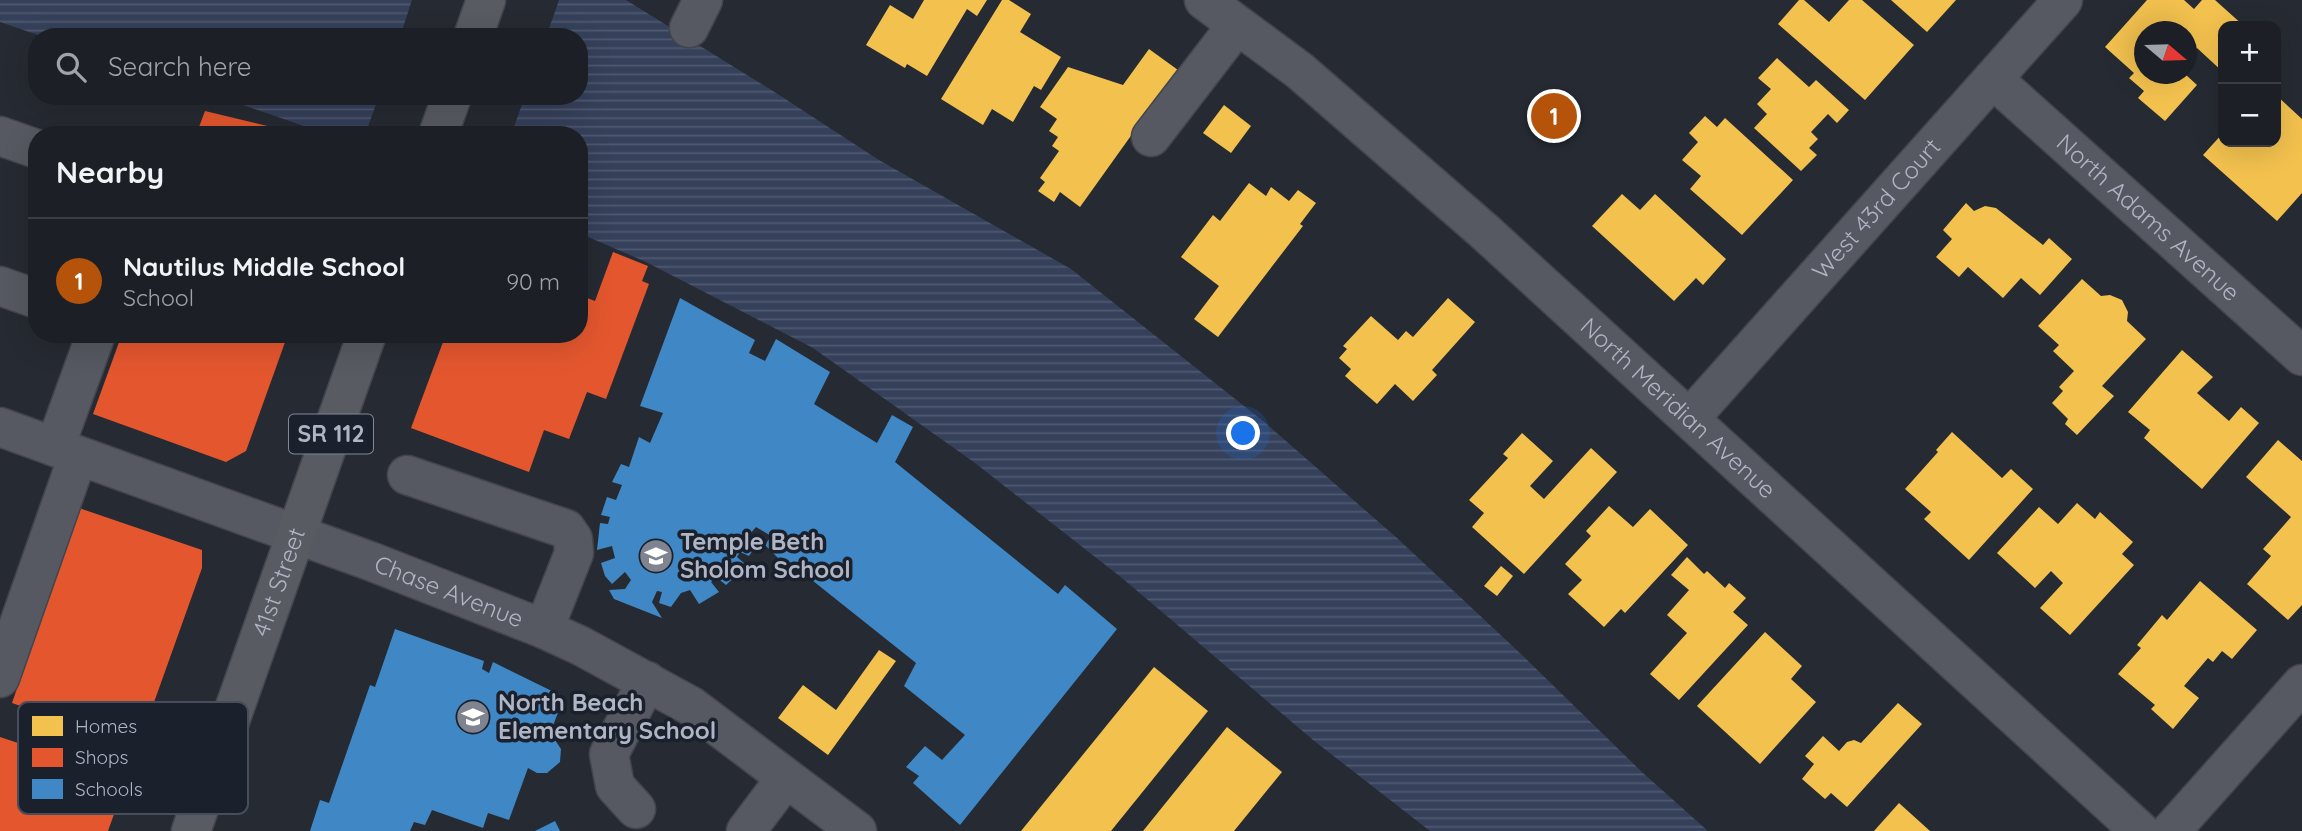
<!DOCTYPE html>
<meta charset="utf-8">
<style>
body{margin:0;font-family:Quicksand,sans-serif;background:#292d32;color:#f1f3f6}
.controls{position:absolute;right:21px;top:21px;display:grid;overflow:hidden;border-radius:14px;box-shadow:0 7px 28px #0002}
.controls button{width:63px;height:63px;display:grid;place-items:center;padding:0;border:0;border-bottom:2px solid #3a3e43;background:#1c2026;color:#f1f3f6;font:35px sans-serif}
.compass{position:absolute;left:2134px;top:21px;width:63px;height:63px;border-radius:50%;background:#1c2026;box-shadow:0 7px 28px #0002;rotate:109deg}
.you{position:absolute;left:1244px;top:434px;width:24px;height:24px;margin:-18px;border:5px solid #fff;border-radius:50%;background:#1a73e8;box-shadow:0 0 0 10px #1a73e833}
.badge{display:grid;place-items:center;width:46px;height:46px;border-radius:50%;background:#b45309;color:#fff;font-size:23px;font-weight:700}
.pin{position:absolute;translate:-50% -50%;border:4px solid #fff;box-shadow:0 2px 7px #0006}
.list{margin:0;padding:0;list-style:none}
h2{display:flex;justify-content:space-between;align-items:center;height:91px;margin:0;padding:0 28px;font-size:30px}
h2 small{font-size:23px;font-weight:400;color:#a0a3a7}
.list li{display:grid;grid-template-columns:46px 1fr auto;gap:21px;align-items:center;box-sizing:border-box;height:126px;padding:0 28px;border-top:2px solid #3a3e43}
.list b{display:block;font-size:26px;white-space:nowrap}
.list p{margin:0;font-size:23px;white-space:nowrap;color:#a0a3a7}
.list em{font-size:23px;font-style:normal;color:#a0a3a7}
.icon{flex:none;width:38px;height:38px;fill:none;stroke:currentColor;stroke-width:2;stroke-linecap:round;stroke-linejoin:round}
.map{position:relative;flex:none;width:2302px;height:831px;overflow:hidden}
.search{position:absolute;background:#1c2026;box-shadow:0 7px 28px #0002;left:28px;top:28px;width:560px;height:77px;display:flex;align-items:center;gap:18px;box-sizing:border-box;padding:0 24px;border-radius:28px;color:#a0a3a7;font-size:26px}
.panel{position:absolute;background:#1c2026;box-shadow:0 7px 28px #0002;left:28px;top:126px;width:560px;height:217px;border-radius:28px}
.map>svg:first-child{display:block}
</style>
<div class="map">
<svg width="2302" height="831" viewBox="0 0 2302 831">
<defs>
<pattern id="water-rules" width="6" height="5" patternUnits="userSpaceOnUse" patternTransform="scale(1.75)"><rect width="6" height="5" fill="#35405a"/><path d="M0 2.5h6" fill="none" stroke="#505970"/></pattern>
</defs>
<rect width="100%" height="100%" fill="#262a32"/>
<path fill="url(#water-rules)" d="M 0,0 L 626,0 L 773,91 L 879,160 L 1071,269 L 1263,421 L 1397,538 L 1521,654 L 1643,773 L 1708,831 L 1430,831 L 1313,740 L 1122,578 L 975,463 L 813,348 L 646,262 L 579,233 L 579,135 L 330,135 L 217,96 L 579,96 L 579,37 L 44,37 L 0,22 Z"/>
<g fill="#262a32">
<path d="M 412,0 L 559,0 L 546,37 L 400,37 Z"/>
<path d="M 379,96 L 525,96 L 511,135 L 365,135 Z"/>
</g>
<g fill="#f2c14e">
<path d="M 924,0 L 987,0 L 977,16 L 967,9 L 927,76 L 907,64 L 905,68 L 866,45 L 890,5 L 913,19 Z"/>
<path d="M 1002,0 L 1009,0 L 1031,14 L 1020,32 L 1061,57 L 1041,90 L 1034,86 L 1013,122 L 992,109 L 983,125 L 941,99 Z"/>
<path d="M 1799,0 L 1804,0 L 1829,22 L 1849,0 L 1862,0 L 1914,45 L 1865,100 L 1778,24 Z"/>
<path d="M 1891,0 L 1956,0 L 1927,32 Z"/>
<path d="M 2147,0 L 2184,0 L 2194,9 L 2202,0 L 2215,0 L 2244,26 L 2223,26 L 2223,72 L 2197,48 L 2186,59 L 2186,32 L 2144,32 L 2144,74 L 2185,74 L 2197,85 L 2165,121 L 2138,98 L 2144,91 L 2129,78 L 2134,73 L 2105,47 Z"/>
<path d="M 1149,49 L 1178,70 L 1080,207 L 1060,192 L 1054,202 L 1038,191 L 1045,182 L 1040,178 L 1059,151 L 1052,146 L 1058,137 L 1049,131 L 1057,119 L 1040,107 L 1068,67 L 1123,85 Z"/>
<path d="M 1777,58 L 1809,87 L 1816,80 L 1849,110 L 1837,123 L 1828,114 L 1811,132 L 1818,139 L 1809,148 L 1817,155 L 1801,171 L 1754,128 L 1767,114 L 1757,104 L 1771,89 L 1758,78 Z"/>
<path d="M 2276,95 L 2302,119 L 2302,193 L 2277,221 L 2203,155 L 2223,133 L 2223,142 L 2276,142 Z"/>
<path d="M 1224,105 L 1251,126 L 1231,153 L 1203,133 Z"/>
<path d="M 1705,116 L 1717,127 L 1725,118 L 1793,180 L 1742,235 L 1690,189 L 1701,176 L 1682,160 L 1698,142 L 1689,133 Z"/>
<path d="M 1249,183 L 1266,196 L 1271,187 L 1289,201 L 1298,190 L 1316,203 L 1300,224 L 1303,226 L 1218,337 L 1194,319 L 1219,286 L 1181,257 L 1213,215 L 1220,221 Z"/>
<path d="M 1622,194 L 1640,210 L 1655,194 L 1726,259 L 1703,285 L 1696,278 L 1674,301 L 1592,226 Z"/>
<path d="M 1966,203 L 1974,211 L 1985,206 L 1996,208 L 2043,245 L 2049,238 L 2072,259 L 2040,295 L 2021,278 L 2003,298 L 1968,267 L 1959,277 L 1936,257 L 1952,239 L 1943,230 Z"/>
<path d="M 2082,279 L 2101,296 L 2110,295 L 2122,300 L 2128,312 L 2127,321 L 2146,339 L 2102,386 L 2114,396 L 2077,435 L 2065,424 L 2068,419 L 2052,403 L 2063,391 L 2059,387 L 2074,371 L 2053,351 L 2059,345 L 2038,326 Z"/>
<path d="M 1448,298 L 1475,322 L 1432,370 L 1437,375 L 1413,401 L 1395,384 L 1377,404 L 1345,376 L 1351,369 L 1339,358 L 1347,349 L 1343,346 L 1371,316 L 1398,340 L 1406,331 L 1413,337 Z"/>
<path d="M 2182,350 L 2213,377 L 2197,393 L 2229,421 L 2241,407 L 2259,423 L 2202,489 L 2144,438 L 2150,430 L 2128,412 Z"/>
<path d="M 1952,432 L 2002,478 L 2011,469 L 2033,489 L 1969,560 L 1924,519 L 1931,512 L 1905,489 L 1938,452 L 1936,450 Z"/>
<path d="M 1522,433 L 1553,461 L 1530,486 L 1544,499 L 1591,448 L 1617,472 L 1524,574 L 1472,527 L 1484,513 L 1469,500 L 1508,458 L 1503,454 Z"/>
<path d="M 2278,440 L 2302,461 L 2302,605 L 2288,620 L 2247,584 L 2271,556 L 2263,549 L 2291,517 L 2246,477 Z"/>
<path d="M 2077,503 L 2095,519 L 2100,512 L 2133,542 L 2122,554 L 2134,565 L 2070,635 L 2040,608 L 2063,583 L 2051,571 L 2035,588 L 1997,553 L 2039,507 L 2058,524 Z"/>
<path d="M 1609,506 L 1633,527 L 1650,509 L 1688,545 L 1625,613 L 1621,609 L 1604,627 L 1568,594 L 1582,580 L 1565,564 L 1591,536 L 1586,531 Z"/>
<path d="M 1687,557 L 1704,574 L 1707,571 L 1725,588 L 1729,583 L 1746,598 L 1733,612 L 1748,625 L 1679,700 L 1650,674 L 1687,633 L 1667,615 L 1689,590 L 1671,575 Z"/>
<path d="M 1501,566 L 1513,576 L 1497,596 L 1484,586 Z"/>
<path d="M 2200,581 L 2257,630 L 2232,659 L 2222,651 L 2213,662 L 2208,658 L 2184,686 L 2199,698 L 2173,729 L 2151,709 L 2155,705 L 2118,674 L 2141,648 L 2137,645 L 2162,615 L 2167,620 Z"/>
<path d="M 1765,632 L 1802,666 L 1791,679 L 1816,702 L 1760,764 L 1697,706 Z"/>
<path d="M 879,650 L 896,661 L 828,755 L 778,718 L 803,685 L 836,710 Z"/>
<path d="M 1154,667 L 1208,711 L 1111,831 L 1021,831 Z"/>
<path d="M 1898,703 L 1922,724 L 1847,807 L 1831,793 L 1825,799 L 1802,779 L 1814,764 L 1805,756 L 1823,736 L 1839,751 L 1847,742 L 1854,740 L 1861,743 Z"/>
<path d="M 1227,727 L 1282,772 L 1234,831 L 1143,831 Z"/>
<path d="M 1899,803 L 1930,831 L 1874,831 Z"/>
</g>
<g fill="#e4572e">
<path d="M 205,111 L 301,134 L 301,135 L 196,135 Z"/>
<path d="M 613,252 L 648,266 L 642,281 L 649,284 L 606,399 L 587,392 L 569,439 L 544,430 L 529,472 L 411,428 L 446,334 L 579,334 L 579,295 L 595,301 Z"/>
<path d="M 122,334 L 288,334 L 246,451 L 226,462 L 93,414 Z"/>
<path d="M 79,508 L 202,550 L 202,568 L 108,831 L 0,831 L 0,737 L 27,746 L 38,712 L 12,703 Z"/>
</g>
<g fill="#3f88c5">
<path d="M 680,298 L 755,340 L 749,353 L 765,361 L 776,339 L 830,372 L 814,404 L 877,443 L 892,415 L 913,427 L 895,462 L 1058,594 L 1065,585 L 1117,629 L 960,825 L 913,783 L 919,776 L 906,767 L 925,746 L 942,760 L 965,735 L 904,686 L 916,663 L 788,561 L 785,565 L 765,545 L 771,536 L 756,527 L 750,534 L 759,541 L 749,556 L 740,552 L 737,557 L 745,564 L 740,572 L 726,585 L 716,577 L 711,582 L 719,592 L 699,604 L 690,590 L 681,593 L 671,607 L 659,603 L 662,592 L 657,591 L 652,602 L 662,618 L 614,599 L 609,590 L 625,589 L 631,580 L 625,572 L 612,584 L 605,576 L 601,563 L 615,558 L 612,546 L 597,550 L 600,523 L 608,524 L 610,517 L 601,515 L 607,497 L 616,500 L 622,485 L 612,482 L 621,464 L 629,467 L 639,437 L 650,443 L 663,413 L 640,406 Z"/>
<path d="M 395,629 L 484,661 L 482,669 L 489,673 L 493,662 L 564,697 L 549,736 L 555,740 L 561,749 L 560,762 L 547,773 L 537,773 L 528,768 L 509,820 L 488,813 L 483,828 L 432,810 L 425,825 L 414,822 L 410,831 L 310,831 L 320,800 L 329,803 L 370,685 L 375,687 Z"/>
<path d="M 555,821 L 560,831 L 535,831 Z"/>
</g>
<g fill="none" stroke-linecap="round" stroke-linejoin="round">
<g stroke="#42454b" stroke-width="41">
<g id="minor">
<path id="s1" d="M 1204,0 L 1300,71 L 1485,232 L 2140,831"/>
<path d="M 689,28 L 703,0"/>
<path id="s2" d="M 1993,79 L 2302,356"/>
<path d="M 0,136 L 37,149"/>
<path d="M 1151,137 L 1237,25"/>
<path d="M 0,286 L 37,299"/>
<path id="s3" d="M 1690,418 L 2063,0"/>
<path id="s4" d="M 0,427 L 370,561 L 544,629 L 581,646 L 691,706 L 857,831"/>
<path d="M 55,447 L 96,334"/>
<path d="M 407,475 L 566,529 L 573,539 L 574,553 L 544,629"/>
<path d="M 0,678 L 78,456"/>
<path d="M 636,809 L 615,786 L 609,754 L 647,681"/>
<path d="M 746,831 L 786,778"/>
<path d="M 2171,831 L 2302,684"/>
</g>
</g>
<g stroke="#43474f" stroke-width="41">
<g id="major">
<path d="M 473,37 L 486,0"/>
<path d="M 438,135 L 452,96"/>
<path id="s5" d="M 191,831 L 367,334"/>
</g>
</g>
<use href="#minor" stroke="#565961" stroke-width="38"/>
<use href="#major" stroke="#585b62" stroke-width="38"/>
</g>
<defs>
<g id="school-disc" transform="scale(1.75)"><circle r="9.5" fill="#7f8491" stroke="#1a202c"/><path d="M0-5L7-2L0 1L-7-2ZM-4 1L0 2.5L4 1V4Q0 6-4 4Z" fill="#fff"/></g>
</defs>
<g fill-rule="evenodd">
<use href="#school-disc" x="656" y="556"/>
<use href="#school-disc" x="473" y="717"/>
</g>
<g text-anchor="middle" stroke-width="7" stroke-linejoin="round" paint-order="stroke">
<rect fill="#1a202c" stroke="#828896" stroke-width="2" x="289" y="414.5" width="84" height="39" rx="5"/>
<g font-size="23" font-weight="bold" fill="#afb5c4">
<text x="331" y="442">SR 112</text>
</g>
<g font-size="24" fill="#afb5c4" stroke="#1a202c">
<text dy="8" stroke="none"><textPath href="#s3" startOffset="280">West 43rd Court</textPath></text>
<text dy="8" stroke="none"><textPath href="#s2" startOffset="208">North Adams Avenue</textPath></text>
<text dy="8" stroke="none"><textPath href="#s1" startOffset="626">North Meridian Avenue</textPath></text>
<text dy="8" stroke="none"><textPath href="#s5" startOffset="264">41st Street</textPath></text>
<text dy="8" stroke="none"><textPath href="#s4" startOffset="478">Chase Avenue</textPath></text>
</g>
<g font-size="24" font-weight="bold" fill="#afb5c4" stroke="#1a202c" text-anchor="start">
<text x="680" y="550">Temple Beth<tspan x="680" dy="28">Sholom School</tspan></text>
<text x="498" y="711">North Beach<tspan x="498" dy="28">Elementary School</tspan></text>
</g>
</g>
<rect x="18" y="702" width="230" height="112" rx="10" fill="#1a202c" stroke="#474d5a" stroke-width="2"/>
<rect x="32" y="716" width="31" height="20" fill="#f2c14e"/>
<rect x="32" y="748" width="31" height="19" fill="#e4572e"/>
<rect x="32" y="779" width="31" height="20" fill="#3f88c5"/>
<g font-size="19" fill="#afb5c4">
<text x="75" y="733">Homes</text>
<text x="75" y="764">Shops</text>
<text x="75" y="796">Schools</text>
</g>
</svg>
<div class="controls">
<button>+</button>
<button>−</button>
</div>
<svg class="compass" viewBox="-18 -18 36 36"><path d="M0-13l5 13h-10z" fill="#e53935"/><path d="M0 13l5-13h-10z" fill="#a0a3a7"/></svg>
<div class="you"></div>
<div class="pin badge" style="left:1554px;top:116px">1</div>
<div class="search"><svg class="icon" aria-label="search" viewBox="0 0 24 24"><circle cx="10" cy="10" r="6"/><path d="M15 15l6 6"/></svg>Search here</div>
<section class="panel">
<h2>Nearby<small></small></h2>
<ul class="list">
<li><span class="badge">1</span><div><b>Nautilus Middle School</b><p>School</p></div><em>90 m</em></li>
</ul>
</section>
</div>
